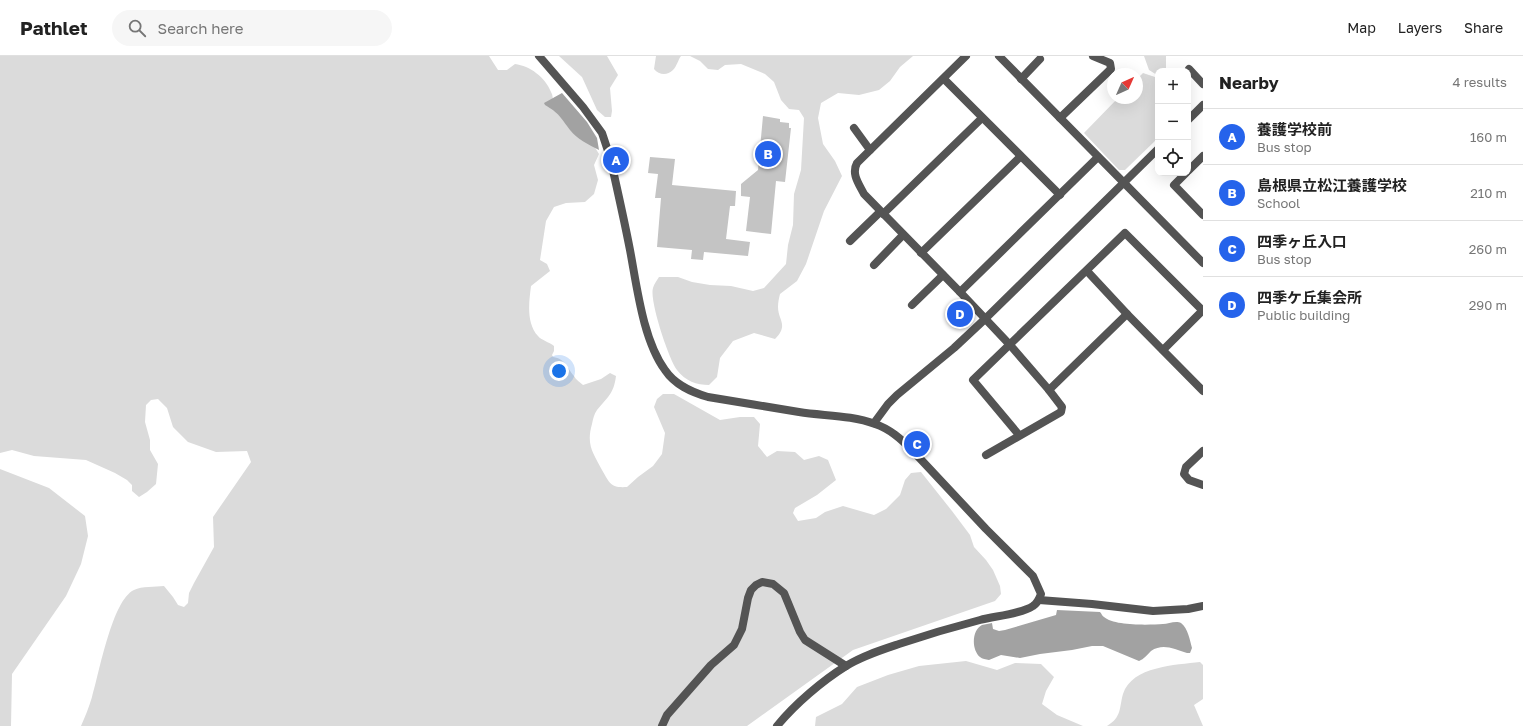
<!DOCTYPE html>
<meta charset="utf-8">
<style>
body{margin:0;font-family:"Golos Text","Noto Sans JP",sans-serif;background:#f6f6f6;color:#222}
.controls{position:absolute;right:12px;top:12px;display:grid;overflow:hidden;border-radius:8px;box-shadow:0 4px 16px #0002}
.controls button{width:36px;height:36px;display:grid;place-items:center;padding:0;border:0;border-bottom:1px solid #e0e0e0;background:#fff;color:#222;font:20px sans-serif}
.compass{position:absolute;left:1107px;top:12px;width:36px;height:36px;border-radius:50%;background:#fff;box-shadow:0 4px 16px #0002;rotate:45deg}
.you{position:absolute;left:559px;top:315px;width:14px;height:14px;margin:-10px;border:3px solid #fff;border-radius:50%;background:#1a73e8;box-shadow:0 0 0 6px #1a73e833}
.badge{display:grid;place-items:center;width:26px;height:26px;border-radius:50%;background:#2563eb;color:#fff;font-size:13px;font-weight:700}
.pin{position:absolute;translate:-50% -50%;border:2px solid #fff;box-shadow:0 1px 4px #0006}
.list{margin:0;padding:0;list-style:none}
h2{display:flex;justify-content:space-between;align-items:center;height:52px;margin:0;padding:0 16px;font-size:17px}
h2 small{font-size:13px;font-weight:400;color:#767676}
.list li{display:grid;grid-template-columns:26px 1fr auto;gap:12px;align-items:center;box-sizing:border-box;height:56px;padding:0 16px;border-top:1px solid #e0e0e0}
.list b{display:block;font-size:15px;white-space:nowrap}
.list p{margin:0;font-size:13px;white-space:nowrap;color:#767676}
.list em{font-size:13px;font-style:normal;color:#767676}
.icon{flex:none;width:22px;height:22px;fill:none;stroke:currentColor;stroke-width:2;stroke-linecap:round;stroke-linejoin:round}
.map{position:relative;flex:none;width:1203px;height:670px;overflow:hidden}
header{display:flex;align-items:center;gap:24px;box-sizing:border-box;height:56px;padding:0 20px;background:#fff;border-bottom:1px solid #e0e0e0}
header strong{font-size:19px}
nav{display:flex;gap:22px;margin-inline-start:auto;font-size:14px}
.search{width:280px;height:36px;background:#f6f6f6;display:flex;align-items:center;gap:10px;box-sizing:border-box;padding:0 14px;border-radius:22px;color:#767676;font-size:15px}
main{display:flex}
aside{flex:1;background:#fff}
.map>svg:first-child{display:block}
</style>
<header>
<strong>Pathlet</strong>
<div class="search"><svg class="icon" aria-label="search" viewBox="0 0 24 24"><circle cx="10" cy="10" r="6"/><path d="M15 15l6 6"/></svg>Search here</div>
<nav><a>Map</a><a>Layers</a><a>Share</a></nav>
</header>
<main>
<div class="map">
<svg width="1203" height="670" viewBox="0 0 1203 670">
<rect width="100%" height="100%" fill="#fff"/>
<g fill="#dbdbdb">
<path d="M 0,0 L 489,0 L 498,14 L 507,14 L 515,8 C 530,10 545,21 551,36 C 553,39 553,44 553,48 L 591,85 L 599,98 L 594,109 L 598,124 L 594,138 L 585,146 L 566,147 L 554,151 L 546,165 L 540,204 L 547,208 L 550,215 L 531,230 C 529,246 526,267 538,280 C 541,284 549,286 554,290 L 554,295 L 552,299 L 553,301 C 566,303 567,312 574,320 C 576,324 580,326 583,329 L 601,323 L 610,317 L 616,320 C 614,337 608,341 597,354 C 594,358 593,363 592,368 C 586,389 593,397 602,414 C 610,428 611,432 627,431 L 638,421 L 653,410 L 662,398 L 665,377 L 654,351 L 657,343 L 663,338 L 674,338 L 720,364 L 740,361 L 754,361 L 760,368 L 758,390 L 767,401 L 777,395 L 795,396 L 804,404 L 819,400 L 828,404 L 836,424 L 817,439 L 795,452 L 793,457 L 798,465 L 816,462 L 825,456 L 843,450 L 874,459 L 886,453 L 900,439 L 905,424 L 911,417 L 921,416 L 952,455 L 970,479 L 974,491 L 986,504 L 993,514 L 1000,530 L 1001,538 L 995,545 L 853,594 L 747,670 L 81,670 C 85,661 89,651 92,641 C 99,618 112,544 134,534 C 142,530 155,531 164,530 L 173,541 L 178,549 L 184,551 L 188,547 L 189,537 L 194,527 L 214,491 L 213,461 L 251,406 L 247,395 L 216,396 L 188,386 L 173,371 L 167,352 L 158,343 L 151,344 L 146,349 L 145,366 L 150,384 L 150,394 L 158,408 L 156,428 L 147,436 L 139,441 L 132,435 L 132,429 L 127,424 L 115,417 L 86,404 L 34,400 L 12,394 L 0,397 Z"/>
<path d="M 559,0 L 607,0 L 618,19 L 610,32 L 612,55 L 611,61 L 605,61 L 597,54 L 582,21 Z"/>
<path d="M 656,0 L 681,0 C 678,4 677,10 673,14 C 667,20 659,19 654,13 Z"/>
<path d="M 690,0 L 913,0 L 900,11 L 890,25 L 879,34 L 859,39 L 838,37 L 821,47 L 818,62 L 823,88 L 835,105 L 842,120 L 824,155 L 806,208 L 797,225 L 780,238 C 779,242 778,246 778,251 C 778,264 789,269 775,283 L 754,277 L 733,285 L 720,302 L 717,321 L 709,329 C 697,329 685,325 677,314 C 669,304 649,244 653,232 C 654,228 657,224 659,221 L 678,221 L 692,226 L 710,229 L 731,230 L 753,235 L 764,232 L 786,208 L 788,189 L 793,169 L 794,138 L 801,114 L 804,62 L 799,54 L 789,53 L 781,44 L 774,26 L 765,18 L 741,8 L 725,9 L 718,14 L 708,13 L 700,5 Z"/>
<path d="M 1144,0 L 1166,0 L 1166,12 L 1164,15 L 1158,15 L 1158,19 L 1157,19 L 1149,14 Z"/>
<path d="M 1143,17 L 1158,22 L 1158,82 L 1125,114 L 1119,114 L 1084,77 L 1118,42 L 1137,42 L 1137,23 Z"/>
<path d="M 0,413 L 49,432 L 85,460 L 88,480 L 81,508 L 66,540 L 12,618 L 11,670 L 0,670 Z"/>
<path d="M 966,605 L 997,614 L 1015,607 L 1041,608 L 1054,621 L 1046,635 L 1042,648 L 1057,659 L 1083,670 L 815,670 L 816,661 L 842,648 L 857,631 L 888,619 L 919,610 Z"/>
<path d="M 1200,606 L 1203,609 L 1203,643 L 1194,649 L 1203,670 L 1107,670 C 1122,661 1119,652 1123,638 C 1132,610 1176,609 1200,606 Z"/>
</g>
<g fill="#a2a2a2">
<path d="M 562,37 L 587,66 L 597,82 L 599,94 C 589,89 577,83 570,74 C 561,62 559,57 545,49 L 544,47 Z"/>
<path d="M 1057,554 L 1100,556 C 1102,558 1102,560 1104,561 C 1114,570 1149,569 1163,568 C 1168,568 1176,564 1181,567 C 1188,572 1190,585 1192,592 L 1190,597 L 1187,597 C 1174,593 1163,587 1151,595 C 1147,599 1144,603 1139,605 L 1103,590 L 1092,590 L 1072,594 L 1040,598 L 1020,602 L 1001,599 L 989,604 C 986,603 982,603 980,601 C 971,593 972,574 982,569 C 985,568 989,568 992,567 L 993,573 L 999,575 L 1005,574 L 1056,559 Z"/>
</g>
<g fill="#c4c4c4">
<path d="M 763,60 L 780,63 L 780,66 L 789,67 L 789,72 L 791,72 L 785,126 L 776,125 L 771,178 L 746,175 L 750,141 L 741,140 L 741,128 L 758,114 Z"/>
<path d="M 650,101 L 675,103 L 672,129 L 736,135 L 735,150 L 730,150 L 726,183 L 750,186 L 748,200 L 704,196 L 703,204 L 691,203 L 692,194 L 657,191 L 661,142 L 655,142 L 658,118 L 648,117 Z"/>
<path d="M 958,243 L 963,249 L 964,248 L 974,260 L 962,272 L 946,255 Z"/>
</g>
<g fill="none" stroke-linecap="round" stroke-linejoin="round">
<g stroke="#545454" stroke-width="8">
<path d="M 966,0 L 857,107 C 851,118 859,128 864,138 L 960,236 L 1010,289 L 1049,334 L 1127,258 L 1203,335"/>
<path d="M 999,0 L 1203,207"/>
<path d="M 1189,13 L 1203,28"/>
<path d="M 944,23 L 1060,139"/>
<path d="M 1021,23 L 1040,3"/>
<path d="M 1060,62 L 1111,13 L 1110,7 L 1093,0"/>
<path d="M 854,72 L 870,94"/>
<path d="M 1188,115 L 1203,100"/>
<path d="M 1186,117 L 1174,129 L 1203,159"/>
<path d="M 883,158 L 982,62"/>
<path d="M 850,185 L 880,156"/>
<path d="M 921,197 L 1020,101"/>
<path d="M 874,209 L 903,179"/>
<path d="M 1087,215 L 1127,258"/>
<path d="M 960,236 L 1098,101"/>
<path d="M 912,249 L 943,219"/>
<path d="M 1163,294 L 1203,254"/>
<path d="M 1019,379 L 973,324 L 1125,177 L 1203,255"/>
<path d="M 1203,395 L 1186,411 L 1184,418 L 1189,424 L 1203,429"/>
<path d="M 986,399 L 1061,356 L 1062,351 L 1049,334"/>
<path d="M 1039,544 L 1092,548 L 1153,555 L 1188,553 L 1203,550"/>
<path d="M 662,670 L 667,659 L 711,609 L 734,589 L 742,573 L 748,542 L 751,534 L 756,529 L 762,526 L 773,528 L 784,537 L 800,576 L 805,584 L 846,610"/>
</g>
<g stroke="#545454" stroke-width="8">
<path d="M 539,0 L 583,51 L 602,77 L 610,101 C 617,132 624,163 630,194 C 637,231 643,284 665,314 C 675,329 691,336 708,341 C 738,346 769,351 799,356 C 824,360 851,359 875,368 C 890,373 901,383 912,394 L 986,473 L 1033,520 L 1041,538 C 1039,543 1038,547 1033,550 C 1021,558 995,560 980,564 C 953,571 926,579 899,588 C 881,594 862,600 846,610 C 822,625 795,648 777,670"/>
<path d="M 1188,64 L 1203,49"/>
<path d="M 874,367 L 888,348 L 897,339 L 954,292 L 985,263 L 1158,93"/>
</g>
</g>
</svg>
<div class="controls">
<button>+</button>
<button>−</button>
<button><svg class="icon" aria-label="locate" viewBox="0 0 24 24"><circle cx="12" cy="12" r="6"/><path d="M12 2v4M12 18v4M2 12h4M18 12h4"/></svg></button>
</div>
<svg class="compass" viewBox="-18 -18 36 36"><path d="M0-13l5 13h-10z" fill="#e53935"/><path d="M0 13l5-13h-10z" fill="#767676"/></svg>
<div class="you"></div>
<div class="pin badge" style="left:616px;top:104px">A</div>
<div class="pin badge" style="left:768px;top:98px">B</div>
<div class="pin badge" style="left:917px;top:388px">C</div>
<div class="pin badge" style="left:960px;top:258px">D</div>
</div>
<aside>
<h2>Nearby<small>4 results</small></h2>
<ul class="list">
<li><span class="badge">A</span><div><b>養護学校前</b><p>Bus stop</p></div><em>160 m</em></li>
<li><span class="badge">B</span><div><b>島根県立松江養護学校</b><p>School</p></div><em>210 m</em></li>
<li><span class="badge">C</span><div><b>四季ヶ丘入口</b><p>Bus stop</p></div><em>260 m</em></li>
<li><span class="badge">D</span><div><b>四季ケ丘集会所</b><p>Public building</p></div><em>290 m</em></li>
</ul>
</aside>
</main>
